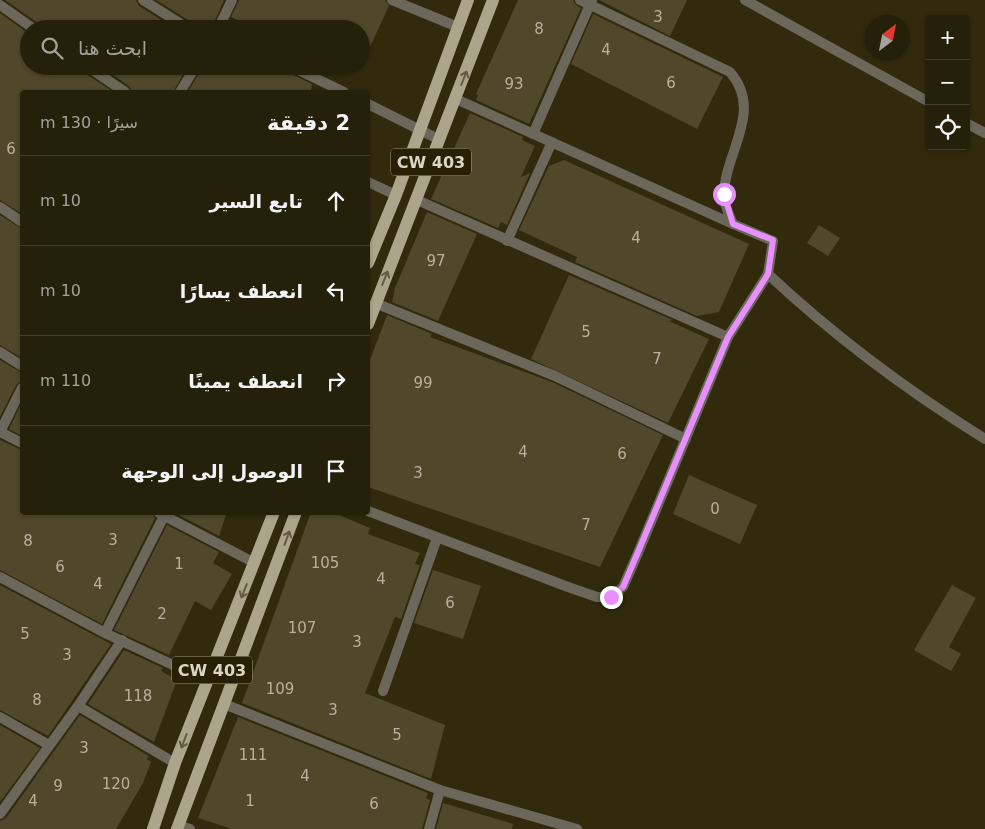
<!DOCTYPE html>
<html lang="ar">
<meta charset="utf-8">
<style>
body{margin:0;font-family:"DejaVu Sans",Cairo,sans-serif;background:#2d2813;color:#f1f3f6;direction:rtl}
.controls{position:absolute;right:15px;top:15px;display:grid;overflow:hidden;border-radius:5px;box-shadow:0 1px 4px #0004}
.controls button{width:45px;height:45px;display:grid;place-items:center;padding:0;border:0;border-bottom:1px solid #423e2b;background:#25200a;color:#f1f3f6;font:25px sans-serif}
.compass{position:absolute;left:865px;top:15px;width:45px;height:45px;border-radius:50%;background:#25200a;box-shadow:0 1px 4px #0004;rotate:32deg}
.stop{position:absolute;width:15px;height:15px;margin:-11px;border:4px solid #e98efe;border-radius:50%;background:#fff}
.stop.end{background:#e98efe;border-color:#fff;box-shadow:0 1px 5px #0008}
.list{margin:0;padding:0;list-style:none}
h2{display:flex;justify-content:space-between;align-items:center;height:65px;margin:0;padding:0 20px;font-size:21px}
h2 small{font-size:16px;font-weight:400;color:#a3a39c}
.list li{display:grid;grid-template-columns:32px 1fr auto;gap:15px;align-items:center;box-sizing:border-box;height:90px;padding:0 20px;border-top:1px solid #423e2b}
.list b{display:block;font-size:19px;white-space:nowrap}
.list em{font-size:16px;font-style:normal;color:#a3a39c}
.icon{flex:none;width:28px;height:28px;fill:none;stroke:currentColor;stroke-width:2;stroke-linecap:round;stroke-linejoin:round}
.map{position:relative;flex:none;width:985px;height:829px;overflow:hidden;direction:ltr}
.search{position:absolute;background:#25200a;box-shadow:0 1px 4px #0004;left:20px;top:20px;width:350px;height:55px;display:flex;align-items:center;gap:12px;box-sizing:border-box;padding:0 18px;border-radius:28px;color:#a3a39c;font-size:19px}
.panel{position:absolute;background:#25200a;box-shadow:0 1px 4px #0004;left:20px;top:90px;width:350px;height:425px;border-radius:5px;direction:rtl}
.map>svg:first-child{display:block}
</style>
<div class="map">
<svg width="985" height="829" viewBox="0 0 985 829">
<rect width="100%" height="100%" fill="#312a0d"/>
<g fill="#4f482b">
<path d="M 5,0 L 136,0 L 139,6 L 176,29 L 41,29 L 38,23 Z"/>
<path d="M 156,0 L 224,0 L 211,29 L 196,29 L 193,23 Z"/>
<path d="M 239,0 L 385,0 L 389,6 L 361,66 L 361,29 L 257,29 L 231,17 Z"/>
<path d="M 518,0 L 573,0 L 575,4 L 581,8 L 529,124 L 476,100 L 478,95 L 476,94 Z"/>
<path d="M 599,0 L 687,0 L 670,36 Z"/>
<path d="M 0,13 L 29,34 L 29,66 L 80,66 L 83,72 L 114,92 L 22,92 L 22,214 L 0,200 Z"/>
<path d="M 593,14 L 723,77 L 697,129 L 571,64 Z"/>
<path d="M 100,66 L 188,66 L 173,92 L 132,92 L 129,86 Z"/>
<path d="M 203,66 L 283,66 L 287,72 L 312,84 L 311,92 L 188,92 Z"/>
<path d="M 470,113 L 523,137 L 522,140 L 535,146 L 521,177 L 530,173 L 507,225 L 501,222 L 498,228 L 431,199 Z"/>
<path d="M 564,160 L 749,244 L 719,312 L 697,316 L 575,262 L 577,257 L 519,230 L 549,166 Z"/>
<path d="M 427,212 L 477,234 L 438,321 L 392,302 L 395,288 Z"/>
<path d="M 0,215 L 22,229 L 22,358 L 0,345 Z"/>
<path d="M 819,225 L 840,238 L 828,256 L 807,243 Z"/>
<path d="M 569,275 L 673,320 L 669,321 L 709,339 L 668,423 L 531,359 Z"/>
<path d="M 387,315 L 432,334 L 430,337 L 552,382 L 663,435 L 600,567 L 368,487 L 368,365 Z"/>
<path d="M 0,360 L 22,373 L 22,381 L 16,385 L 0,417 Z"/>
<path d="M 22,402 L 22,436 L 9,429 Z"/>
<path d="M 0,440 L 22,450 L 22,512 L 152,512 L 155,518 L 102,624 L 0,570 Z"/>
<path d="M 689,475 L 757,505 L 740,544 L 673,514 Z"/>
<path d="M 173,512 L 227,512 L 219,536 Z"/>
<path d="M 311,512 L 332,512 L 370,528 L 368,534 L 420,553 L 415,564 L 420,565 L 401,619 L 395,617 L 365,693 L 445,725 L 431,779 L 242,703 Z"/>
<path d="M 167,525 L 219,552 L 213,563 L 232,574 L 211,610 L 195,601 L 169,655 L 114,630 Z"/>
<path d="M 433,570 L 481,586 L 463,639 L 414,623 Z"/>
<path d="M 0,585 L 111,644 L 48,736 L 0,710 Z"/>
<path d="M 952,585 L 976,598 L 949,647 L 961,654 L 951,671 L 914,650 Z"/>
<path d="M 124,650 L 163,668 L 161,671 L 177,680 L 154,742 L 88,704 Z"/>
<path d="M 80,715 L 149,756 L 147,759 L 151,762 L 143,783 L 116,829 L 0,829 L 0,821 L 6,818 Z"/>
<path d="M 238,717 L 428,793 L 426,798 L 430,800 L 422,829 L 232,829 L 198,818 Z"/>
<path d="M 0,725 L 40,748 L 0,802 Z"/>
<path d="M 443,803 L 513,824 L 512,829 L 436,829 Z"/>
</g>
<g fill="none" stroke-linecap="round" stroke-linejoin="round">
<g stroke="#6b685b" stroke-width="10">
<path d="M 143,0 L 189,29"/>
<path d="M 392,0 L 458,27"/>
<path d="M 580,0 L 730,72 C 764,111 725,152 724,194 C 724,205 729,215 733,224 L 773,241 L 768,274 C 834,336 908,391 985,439"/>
<path d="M 745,0 L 929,102"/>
<path d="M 0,5 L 34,29"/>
<path d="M 218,29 L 232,0"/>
<path d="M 87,66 L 125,92"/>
<path d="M 290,66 L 344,92"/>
<path d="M 180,92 L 196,66"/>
<path d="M 456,99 L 733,224"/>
<path d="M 368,104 L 440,140"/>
<path d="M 966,123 L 985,133"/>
<path d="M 533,134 L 592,0"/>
<path d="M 368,182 L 396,195"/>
<path d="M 417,200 L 728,337"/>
<path d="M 0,207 L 22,222"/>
<path d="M 507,241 L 552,142"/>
<path d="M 375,303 L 555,376 L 686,439"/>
<path d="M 0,352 L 22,366"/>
<path d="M 0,432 L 22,388"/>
<path d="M 0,432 L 22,443"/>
<path d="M 368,511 L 568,587 L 597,597 L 611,597 L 623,587 L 638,553 L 728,337 L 768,274"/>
<path d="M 159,513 L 255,563"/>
<path d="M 0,577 L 105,633 L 207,681"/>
<path d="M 105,633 L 164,516"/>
<path d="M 383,691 L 437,538"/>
<path d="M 224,704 L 440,790 L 577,829"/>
<path d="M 78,706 L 175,763"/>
<path d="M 0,717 L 49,745"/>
<path d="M 0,814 L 78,706 L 122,640"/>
<path d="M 178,825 L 190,829"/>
<path d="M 429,829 L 440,790"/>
</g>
<g stroke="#aba58b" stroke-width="12">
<path d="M 368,263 L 396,195 L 468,0"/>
<path d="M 368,324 L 493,0"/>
<path d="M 153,829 L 175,763 L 274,512"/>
<path d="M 177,829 L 296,512"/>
</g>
</g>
<defs><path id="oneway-shaft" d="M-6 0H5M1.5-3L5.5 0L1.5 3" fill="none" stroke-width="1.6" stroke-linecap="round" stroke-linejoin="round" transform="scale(1.25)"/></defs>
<g stroke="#625c41">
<use href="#oneway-shaft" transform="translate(464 78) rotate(-69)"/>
<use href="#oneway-shaft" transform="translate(385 278) rotate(-68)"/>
<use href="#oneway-shaft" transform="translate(287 538) rotate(-70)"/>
<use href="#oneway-shaft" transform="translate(244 591) rotate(112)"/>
<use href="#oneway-shaft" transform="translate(184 741) rotate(111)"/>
</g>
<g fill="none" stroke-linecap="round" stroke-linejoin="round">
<path stroke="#e98efe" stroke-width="6" d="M 611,597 L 623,587 L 638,552 L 728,337 L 768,274 L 773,240 L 733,224 L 724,194"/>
</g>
<g text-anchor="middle" stroke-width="5" stroke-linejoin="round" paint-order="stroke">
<g font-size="15" fill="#b6b29e">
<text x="658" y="22">3</text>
<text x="539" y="34">8</text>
<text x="606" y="55">4</text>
<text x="671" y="88">6</text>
<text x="514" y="89">93</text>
<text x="11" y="154">6</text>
<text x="636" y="243">4</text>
<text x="436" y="266">97</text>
<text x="586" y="337">5</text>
<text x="657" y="364">7</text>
<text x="423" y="388">99</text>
<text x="523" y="457">4</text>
<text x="622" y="459">6</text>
<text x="418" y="478">3</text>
<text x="715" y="514">0</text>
<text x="586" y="530">7</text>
<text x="113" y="545">3</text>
<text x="28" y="546">8</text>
<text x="325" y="568">105</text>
<text x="179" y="569">1</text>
<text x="60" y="572">6</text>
<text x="381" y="584">4</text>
<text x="98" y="589">4</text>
<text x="450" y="608">6</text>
<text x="162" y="619">2</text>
<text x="302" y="633">107</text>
<text x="25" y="639">5</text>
<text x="357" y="647">3</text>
<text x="67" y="660">3</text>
<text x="280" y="694">109</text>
<text x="138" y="701">118</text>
<text x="37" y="705">8</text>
<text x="333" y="715">3</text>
<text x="397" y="740">5</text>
<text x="84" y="753">3</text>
<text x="253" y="760">111</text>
<text x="305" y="781">4</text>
<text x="116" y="789">120</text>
<text x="58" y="791">9</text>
<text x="33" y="806">4</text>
<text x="250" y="806">1</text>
<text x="374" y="809">6</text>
</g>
<g fill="#272004" stroke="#a49f8b" stroke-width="1">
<rect x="391" y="148.5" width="80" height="27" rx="4"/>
<rect x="172" y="656.5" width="80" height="27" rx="4"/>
</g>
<g font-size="16" font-weight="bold" fill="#d9d6c5">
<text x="431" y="168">CW 403</text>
<text x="212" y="676">CW 403</text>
</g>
</g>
</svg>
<div class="controls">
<button>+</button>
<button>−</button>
<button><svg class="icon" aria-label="locate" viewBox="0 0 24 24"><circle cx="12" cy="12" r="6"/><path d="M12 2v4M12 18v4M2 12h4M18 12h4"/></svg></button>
</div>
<svg class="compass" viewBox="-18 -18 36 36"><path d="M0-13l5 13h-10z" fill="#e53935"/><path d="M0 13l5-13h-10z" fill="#a3a39c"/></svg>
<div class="stop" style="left:724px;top:194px"></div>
<div class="stop end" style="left:611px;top:597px"></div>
<div class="search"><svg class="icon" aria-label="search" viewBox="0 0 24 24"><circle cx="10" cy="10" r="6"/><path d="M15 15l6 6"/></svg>ابحث هنا</div>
<section class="panel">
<h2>2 دقيقة<small>سيرًا · 130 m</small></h2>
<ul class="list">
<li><svg class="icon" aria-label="ahead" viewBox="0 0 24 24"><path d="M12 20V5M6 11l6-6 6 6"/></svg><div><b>تابع السير</b></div><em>10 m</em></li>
<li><svg class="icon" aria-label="left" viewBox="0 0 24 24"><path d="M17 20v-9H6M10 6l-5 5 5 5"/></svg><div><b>انعطف يسارًا</b></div><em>10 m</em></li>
<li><svg class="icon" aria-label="right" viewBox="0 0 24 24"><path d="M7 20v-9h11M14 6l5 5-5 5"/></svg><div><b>انعطف يمينًا</b></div><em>110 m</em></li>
<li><svg class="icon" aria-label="arrive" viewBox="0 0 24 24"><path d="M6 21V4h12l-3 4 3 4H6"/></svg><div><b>الوصول إلى الوجهة</b></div></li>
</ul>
</section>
</div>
